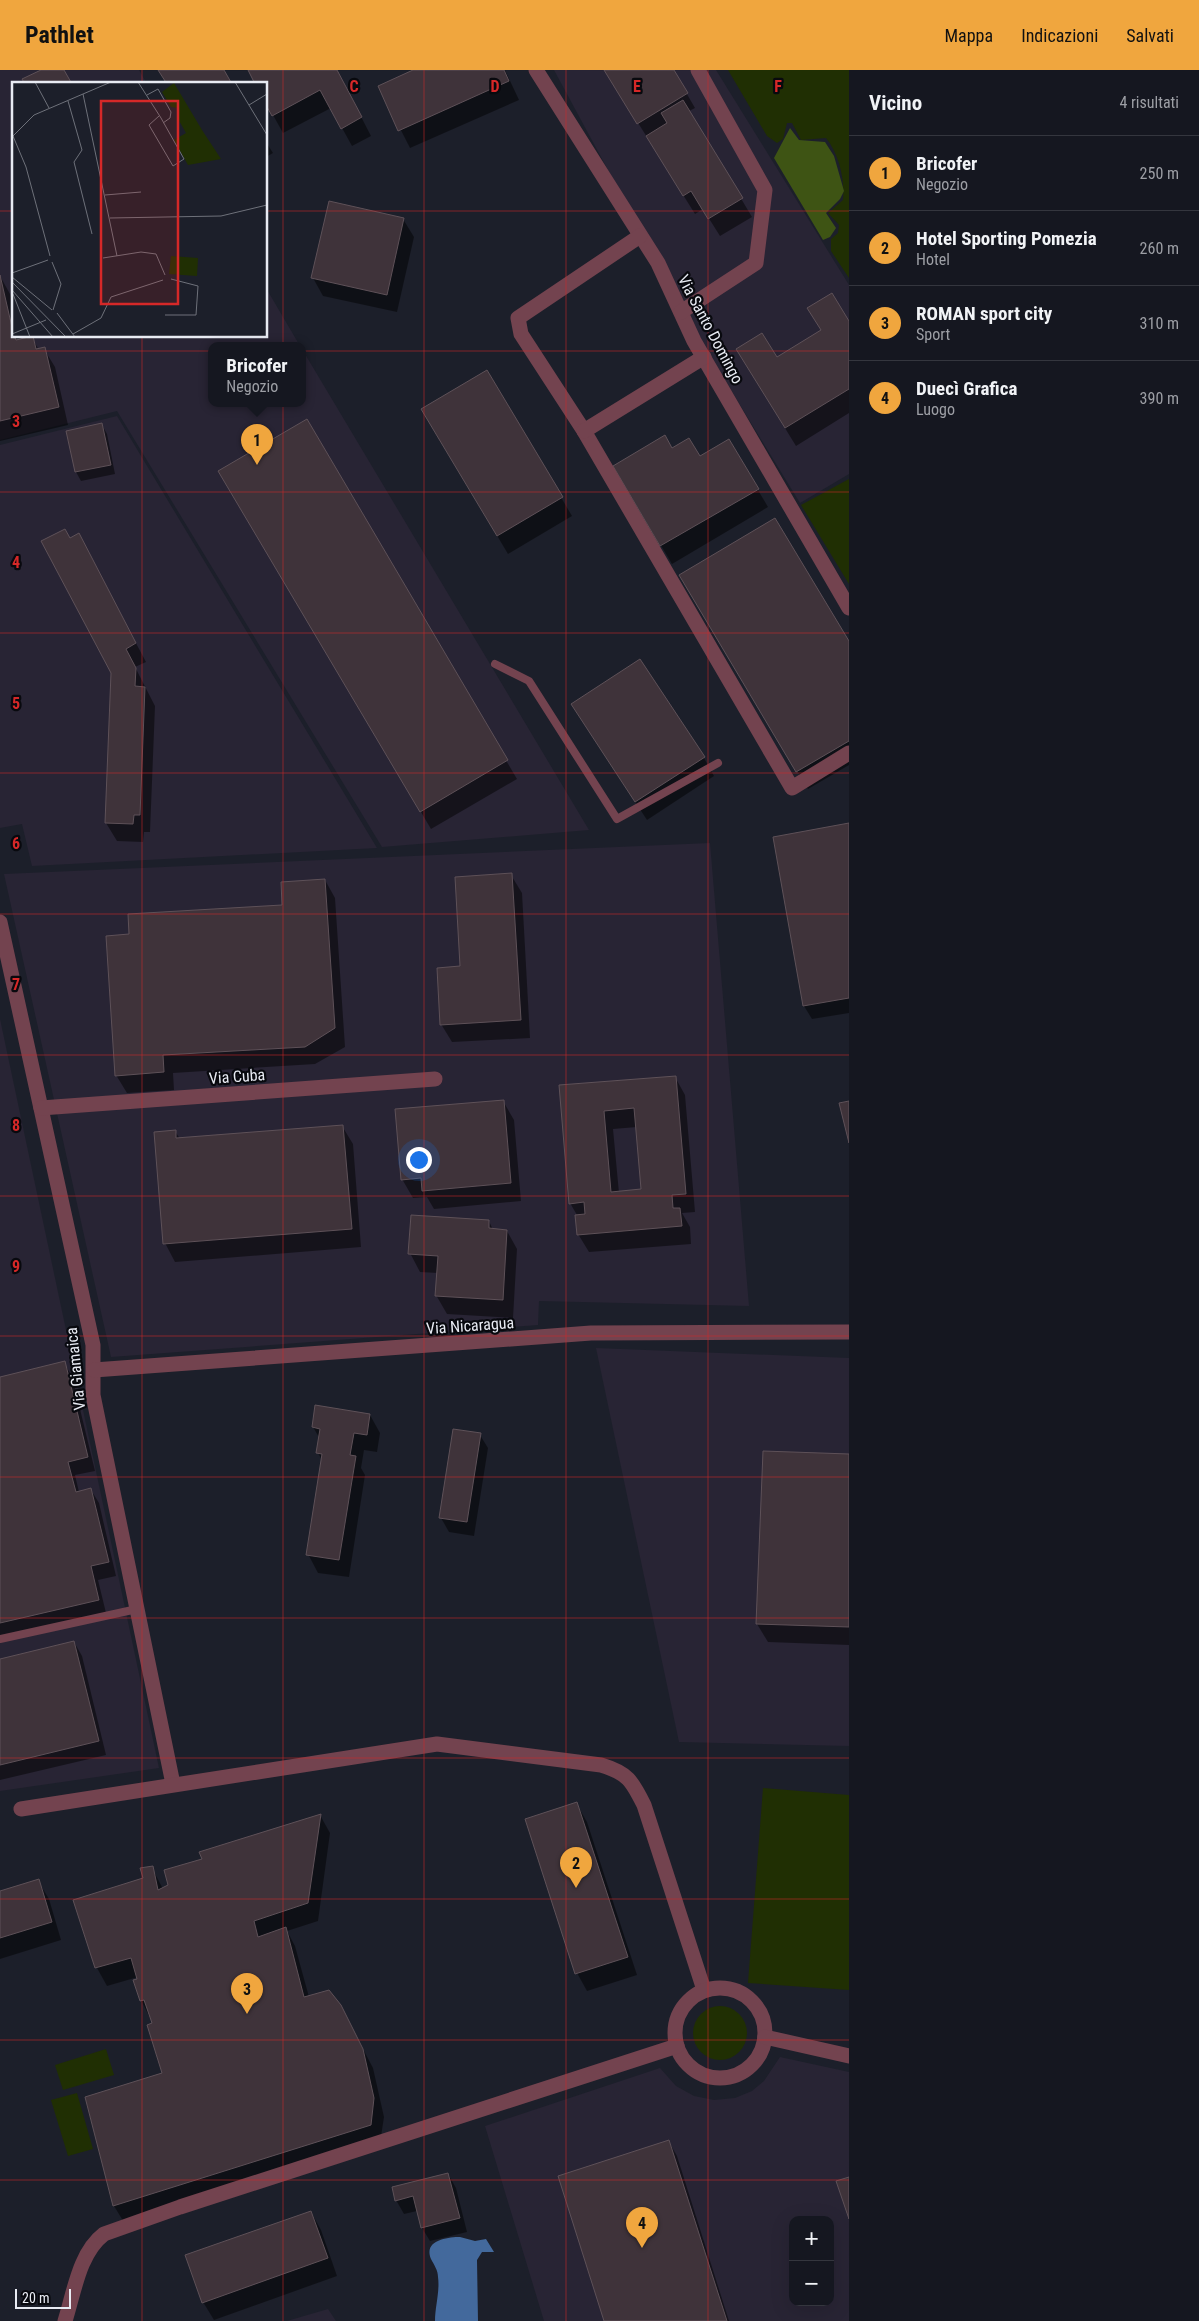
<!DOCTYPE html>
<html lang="it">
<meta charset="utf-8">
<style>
body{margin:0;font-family:"Roboto Condensed",sans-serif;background:#22242d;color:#f1f3f6}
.controls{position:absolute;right:15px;bottom:15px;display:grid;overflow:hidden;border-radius:10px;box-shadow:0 5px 20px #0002}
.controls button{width:45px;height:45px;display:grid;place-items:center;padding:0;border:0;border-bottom:1px solid #34363e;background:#151720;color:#f1f3f6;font:25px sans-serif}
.scale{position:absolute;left:15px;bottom:12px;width:56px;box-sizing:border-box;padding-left:5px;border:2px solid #e8ebf3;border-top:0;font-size:14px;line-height:18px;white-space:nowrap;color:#e8ebf3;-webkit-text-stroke:4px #08090e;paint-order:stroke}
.you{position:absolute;left:418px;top:1089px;width:18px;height:18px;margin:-12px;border:4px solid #fff;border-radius:50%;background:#1a73e8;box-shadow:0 0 0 8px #1a73e833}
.badge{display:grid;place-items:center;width:32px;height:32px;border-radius:50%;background:#f0a63e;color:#111;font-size:16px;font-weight:700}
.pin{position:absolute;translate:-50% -41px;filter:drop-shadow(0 1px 2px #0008)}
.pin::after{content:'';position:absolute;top:26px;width:18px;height:15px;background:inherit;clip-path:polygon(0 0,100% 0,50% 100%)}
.popup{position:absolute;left:208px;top:272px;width:98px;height:65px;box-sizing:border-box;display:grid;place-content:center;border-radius:10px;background:#151720;filter:drop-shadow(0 1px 4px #0005);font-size:16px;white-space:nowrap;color:#9d9fa5}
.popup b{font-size:19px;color:#f1f3f6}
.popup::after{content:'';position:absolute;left:50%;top:100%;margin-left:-10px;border:10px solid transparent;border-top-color:#151720}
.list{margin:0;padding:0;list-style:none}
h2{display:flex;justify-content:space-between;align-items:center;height:65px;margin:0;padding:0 20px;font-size:21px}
h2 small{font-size:16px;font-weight:400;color:#9d9fa5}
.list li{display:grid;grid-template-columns:32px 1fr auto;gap:15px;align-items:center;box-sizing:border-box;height:75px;padding:0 20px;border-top:1px solid #34363e}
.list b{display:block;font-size:19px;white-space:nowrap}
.list p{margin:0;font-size:16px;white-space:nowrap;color:#9d9fa5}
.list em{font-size:16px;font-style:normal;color:#9d9fa5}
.map{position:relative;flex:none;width:849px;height:2251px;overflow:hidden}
header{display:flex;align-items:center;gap:30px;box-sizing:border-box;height:70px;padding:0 25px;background:#f0a63e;color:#111}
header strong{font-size:24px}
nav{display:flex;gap:28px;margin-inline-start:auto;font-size:18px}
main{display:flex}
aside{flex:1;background:#151720}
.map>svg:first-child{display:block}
</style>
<header>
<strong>Pathlet</strong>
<nav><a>Mappa</a><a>Indicazioni</a><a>Salvati</a></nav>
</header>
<main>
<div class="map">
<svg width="849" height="2251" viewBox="0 0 849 2251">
<rect width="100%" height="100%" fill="#1c1f2a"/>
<g fill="#282434" fill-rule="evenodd">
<path d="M 0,0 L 139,0 L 147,14 L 14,14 L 14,266 L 266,266 L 266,218 L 300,276 L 212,276 L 212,334 L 302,334 L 302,279 L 589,760 L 382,777 L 117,341 L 0,370 Z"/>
<path d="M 554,0 L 716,0 L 849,215 L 849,404 L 800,433 L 696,263 Z"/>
<path d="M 117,346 L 377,778 L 32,796 L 22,754 L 0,758 L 0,375 Z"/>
<path d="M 710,773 L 749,1236 L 539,1231 L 538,1255 L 111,1287 L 4,804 Z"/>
<path d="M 0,949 L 159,1698 L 0,1721 Z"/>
<path d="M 596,1278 L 849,1288 L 849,1676 L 679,1672 Z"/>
<path d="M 780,1987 L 849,2002 L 849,2251 L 544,2251 L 485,2056 L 660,1998 L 676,2016 L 694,2026 L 714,2030 L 735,2028 L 752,2021 L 764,2011 ZM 793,2150 L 830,2150 L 830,2232 L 793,2232 Z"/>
<path d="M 328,2239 L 336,2251 L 287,2251 Z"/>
</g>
<g fill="#202f03">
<path d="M 728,0 L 849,0 L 849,208 L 831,181 L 831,169 L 838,163 L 839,155 L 828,143 L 843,130 C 845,109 839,84 826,68 L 801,70 L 792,53 L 787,53 L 783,69 L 777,73 L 767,66 Z"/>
<path d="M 849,409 L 849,514 L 801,435 Z"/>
<path d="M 763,1718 L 849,1725 L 849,1920 L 748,1913 Z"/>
<circle cx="720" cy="1963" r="27"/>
<path d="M 106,1979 L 114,2005 L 63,2020 L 55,1995 Z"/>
<path d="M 77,2023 L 93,2079 L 68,2086 L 51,2030 Z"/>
</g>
<path fill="#3e5414" d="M 790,58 L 799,70 L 825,72 L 834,86 L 844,121 L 840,129 L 826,143 L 836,158 L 830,167 L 823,170 L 774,88 Z"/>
<path fill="#43699c" d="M 460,2167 L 475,2171 L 486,2169 L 494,2182 L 482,2182 L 477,2190 L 478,2251 L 435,2251 C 435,2237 440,2221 438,2207 C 438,2200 434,2195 431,2189 C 423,2170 448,2167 460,2167 Z"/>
<g fill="#0007" fill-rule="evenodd">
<path d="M 249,0 L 337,0 L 371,66 L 352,76 L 331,38 L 283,63 L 273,45 L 266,14 Z"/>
<path d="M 416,0 L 505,0 L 519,30 L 410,78 L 379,17 Z"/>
<path d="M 605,0 L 673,0 L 695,38 L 689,41 L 752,147 L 720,166 L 703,139 L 695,144 Z"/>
<path d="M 266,72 L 273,83 L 266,87 Z"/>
<path d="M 403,149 L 414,167 L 397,242 L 323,226 L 313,208 Z"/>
<path d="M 0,206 L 10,224 L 14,238 L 14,266 L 20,266 L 21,270 L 32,268 L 39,280 L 44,279 L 55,297 L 68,355 L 0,371 Z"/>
<path d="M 849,253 L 849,343 L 796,376 L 748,298 L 776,289 Z"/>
<path d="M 487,302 L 572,446 L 508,484 L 433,358 Z"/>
<path d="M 306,351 L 517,709 L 431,759 L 220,401 Z"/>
<path d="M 102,355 L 107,364 L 115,404 L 81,411 L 76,402 Z"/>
<path d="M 729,371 L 768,437 L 672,494 L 614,396 L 672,379 L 699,388 Z"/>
<path d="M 70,470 L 88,483 L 146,592 L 135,597 L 155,636 L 150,762 L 144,762 L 143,772 L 117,771 L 106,753 L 112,603 Z"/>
<path d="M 681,505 L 849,574 L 849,695 L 808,719 Z"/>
<path d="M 572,635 L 704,688 L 714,706 L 647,750 Z"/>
<path d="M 849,755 L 849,943 L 812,949 L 804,936 Z"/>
<path d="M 511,805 L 522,823 L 530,968 L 452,972 L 441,954 L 462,897 Z"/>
<path d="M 325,810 L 335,828 L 345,977 L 315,994 L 173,1003 L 174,1020 L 127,1023 L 116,1005 L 131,865 L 284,836 Z"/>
<path d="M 675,1007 L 685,1025 L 695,1142 L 682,1143 L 690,1157 L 691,1174 L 589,1182 L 578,1164 L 577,1145 L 570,1133 L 560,1016 ZM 637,1057 L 643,1120 L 619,1123 L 613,1059 Z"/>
<path d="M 503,1031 L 514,1050 L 521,1131 L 434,1139 L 427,1127 L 413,1128 L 402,1109 Z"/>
<path d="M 342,1056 L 353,1074 L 361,1177 L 175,1192 L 165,1173 L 175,1061 L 180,1069 Z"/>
<path d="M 489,1151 L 493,1160 L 507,1161 L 517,1179 L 513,1248 L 447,1244 L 436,1225 L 438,1203 L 420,1202 L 410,1183 Z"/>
<path d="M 64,1293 L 72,1306 L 95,1401 L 75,1405 L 79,1422 L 91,1420 L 99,1433 L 116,1506 L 98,1510 L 106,1543 L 0,1569 L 0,1308 Z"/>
<path d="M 370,1345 L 380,1363 L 377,1382 L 364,1380 L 361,1398 L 365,1405 L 349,1507 L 318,1503 L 308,1484 L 323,1392 L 318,1383 L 320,1369 L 313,1357 Z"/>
<path d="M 480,1365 L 488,1378 L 474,1466 L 449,1462 L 441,1448 Z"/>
<path d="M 849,1385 L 849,1575 L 768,1572 L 757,1554 Z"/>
<path d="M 74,1572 L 82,1586 L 106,1685 L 0,1710 L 0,1590 Z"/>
<path d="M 576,1733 L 587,1752 L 637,1905 L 587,1921 L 577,1903 Z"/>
<path d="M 320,1745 L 330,1763 L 318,1851 L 287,1861 L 295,1876 L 309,1927 L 340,1935 L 373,1998 L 384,2047 L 380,2073 L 125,2154 L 114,2136 L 86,2028 L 164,2004 L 153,1954 L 141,1930 L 138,1907 L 107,1916 L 97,1898 L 74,1830 L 145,1809 L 152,1798 L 163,1819 L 204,1790 Z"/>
<path d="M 38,1811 L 49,1829 L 61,1870 L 0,1889 L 0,1823 Z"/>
<path d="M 669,2072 L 677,2086 L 729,2251 L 605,2251 Z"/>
<path d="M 448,2104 L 456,2118 L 467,2162 L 430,2171 L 422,2158 L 417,2141 L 404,2144 L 396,2130 Z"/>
<path d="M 311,2142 L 321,2160 L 337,2206 L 214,2250 L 203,2232 Z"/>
</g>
<g fill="#3f333a" stroke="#5e5158" fill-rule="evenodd">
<path d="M 41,0 L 64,0 L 72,14 L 25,14 L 22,9 Z"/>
<path d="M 158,0 L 224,0 L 232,14 L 167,14 Z"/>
<path d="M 248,0 L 337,0 L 362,47 L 341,59 L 320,20 L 272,46 L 266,35 L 266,14 L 255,14 Z"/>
<path d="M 413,0 L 504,0 L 509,11 L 398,61 L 378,16 Z"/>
<path d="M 604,0 L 674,0 L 688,23 L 637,54 Z"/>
<path d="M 683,30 L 743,128 L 708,149 L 691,121 L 683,126 L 646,66 L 667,53 L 661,43 Z"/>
<path d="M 329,131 L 404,148 L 387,225 L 311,208 Z"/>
<path d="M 0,205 L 14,266 L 16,270 L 33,266 L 36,279 L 45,277 L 59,337 L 0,351 Z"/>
<path d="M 832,223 L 849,251 L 849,319 L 785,358 L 736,279 L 762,263 L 777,287 L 821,260 L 807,238 Z"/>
<path d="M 487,300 L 563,427 L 497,466 L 421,339 Z"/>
<path d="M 307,349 L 508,690 L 420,742 L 218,401 Z"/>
<path d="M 102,353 L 111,395 L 75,402 L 66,361 Z"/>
<path d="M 665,365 L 672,378 L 689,368 L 700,386 L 729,369 L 759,419 L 660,476 L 613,396 Z"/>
<path d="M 775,448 L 849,571 L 849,671 L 796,702 L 679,505 Z"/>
<path d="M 65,459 L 70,468 L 79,463 L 136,573 L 126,579 L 136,598 L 135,616 L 145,617 L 140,745 L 134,745 L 133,754 L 105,753 L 111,603 L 41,471 Z"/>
<path d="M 640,589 L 705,687 L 635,732 L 571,634 Z"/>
<path d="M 849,753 L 849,928 L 803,936 L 773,767 Z"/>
<path d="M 512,803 L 521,950 L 440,955 L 437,898 L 460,896 L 455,807 Z"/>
<path d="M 325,809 L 335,958 L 305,977 L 163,985 L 164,1002 L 115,1006 L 106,866 L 129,864 L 128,844 L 282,835 L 281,812 Z"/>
<path d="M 676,1006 L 686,1124 L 672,1125 L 673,1138 L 680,1138 L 682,1156 L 577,1165 L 575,1145 L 585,1144 L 584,1132 L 569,1134 L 559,1015 ZM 634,1038 L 641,1119 L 611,1122 L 604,1041 Z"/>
<path d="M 504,1030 L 511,1113 L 422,1121 L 421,1108 L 401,1110 L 395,1039 Z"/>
<path d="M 849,1031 L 849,1073 L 839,1033 Z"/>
<path d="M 343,1055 L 352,1159 L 163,1174 L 154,1062 L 176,1060 L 176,1068 Z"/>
<path d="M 411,1145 L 489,1150 L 489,1158 L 507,1160 L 503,1230 L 435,1226 L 438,1186 L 408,1184 Z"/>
<path d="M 65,1291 L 88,1387 L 68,1392 L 76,1422 L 91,1418 L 109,1492 L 91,1496 L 99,1530 L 0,1553 L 0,1307 Z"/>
<path d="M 315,1335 L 370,1344 L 367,1365 L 354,1363 L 350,1385 L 356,1386 L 339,1490 L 306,1485 L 322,1384 L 316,1383 L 320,1359 L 312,1357 Z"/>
<path d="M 453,1359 L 481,1363 L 467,1452 L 439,1448 Z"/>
<path d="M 763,1381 L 849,1384 L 849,1557 L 756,1554 Z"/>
<path d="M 74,1571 L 99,1671 L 0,1695 L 0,1589 Z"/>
<path d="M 577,1732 L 628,1887 L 575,1904 L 525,1749 Z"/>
<path d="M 321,1744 L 308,1833 L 254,1851 L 258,1867 L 286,1857 L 304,1927 L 329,1920 L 341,1935 L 363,1979 L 374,2028 L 371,2055 L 113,2136 L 85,2027 L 162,2003 L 147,1955 L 152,1953 L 144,1930 L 140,1931 L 133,1910 L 137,1909 L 131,1888 L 95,1898 L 73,1830 L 143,1808 L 140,1798 L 153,1796 L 158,1820 L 168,1815 L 164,1800 L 202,1789 L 199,1782 Z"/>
<path d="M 39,1809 L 52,1852 L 0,1868 L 0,1821 Z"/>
<path d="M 669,2070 L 727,2251 L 604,2251 L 558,2106 Z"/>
<path d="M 448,2103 L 460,2148 L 421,2158 L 413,2126 L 395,2131 L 392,2117 Z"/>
<path d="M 849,2107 L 849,2149 L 836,2111 Z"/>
<path d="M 311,2141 L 328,2188 L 202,2233 L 185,2185 Z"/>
</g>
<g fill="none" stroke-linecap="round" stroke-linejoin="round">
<g stroke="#73434f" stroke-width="8">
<path d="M 495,594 L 529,611 L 617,749 L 718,693"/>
<path d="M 0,1569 L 137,1539"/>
</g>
<g stroke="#73434f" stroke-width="15">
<path d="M 536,0 L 658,193 L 694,271 L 849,538"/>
<path d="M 640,166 L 518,248 L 521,264 L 584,361 L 792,718 L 849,683"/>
<path d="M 681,242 L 756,193 L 765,120 L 698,0"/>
<path d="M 584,361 L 704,287"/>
<path d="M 0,852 L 93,1275 L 93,1325 L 173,1714"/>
<path d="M 41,1038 L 435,1009"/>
<path d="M 94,1300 L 591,1263 L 849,1262"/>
<path d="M 21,1739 L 437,1674 L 601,1695 C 628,1703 632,1711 644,1735 L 704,1920"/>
<circle cx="720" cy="1963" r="45"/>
<path d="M 765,1967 L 849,1986"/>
<path d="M 65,2251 C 74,2223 79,2183 104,2164 L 180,2137 L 677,1976"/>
</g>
</g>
<path fill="none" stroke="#d62828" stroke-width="1" stroke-opacity="0.55" d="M 142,0 L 142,14M 283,0 L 283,2251M 424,0 L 424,2251M 566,0 L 566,2251M 708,0 L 708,2251M 0,141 L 14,141M 266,141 L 849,141M 142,266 L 142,2251M 0,281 L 849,281M 0,422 L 849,422M 0,563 L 849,563M 0,703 L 849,703M 0,844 L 849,844M 0,985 L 849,985M 0,1126 L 849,1126M 0,1266 L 849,1266M 0,1407 L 849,1407M 0,1548 L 849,1548M 0,1688 L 849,1688M 0,1829 L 849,1829M 0,1970 L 849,1970M 0,2110 L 849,2110"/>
<g text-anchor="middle" stroke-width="4.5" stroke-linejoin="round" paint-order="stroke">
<g font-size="16" fill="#e8ebf3" stroke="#08090e">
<text transform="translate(711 259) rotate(62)" y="6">Via Santo Domingo</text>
<text transform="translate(237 1006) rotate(-4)" y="6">Via Cuba</text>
<text transform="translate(470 1255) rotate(-4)" y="6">Via Nicaragua</text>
<text transform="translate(75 1299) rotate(-96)" y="6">Via Giamaica</text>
</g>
</g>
<g transform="translate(12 12)">
<rect width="255" height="255" fill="#1c1f2a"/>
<path d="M 162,1 L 190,48 L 209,77 L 176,83 L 162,58 L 174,51 L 165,35 L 165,26 L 159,25 L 150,10 ZM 159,174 L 186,176 L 185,194 L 157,192 Z" fill="#202f03"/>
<path fill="none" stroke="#6e717a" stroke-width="1" d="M 23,0 L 37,26M 126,0 L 149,36 L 172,77 L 161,84 L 137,43 L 147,34M 223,0 L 255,53M 71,12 L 105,174M 135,13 L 146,7 L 159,30 L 158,36 L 151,41M 56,19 L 70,68 L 62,80 L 80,152M 237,23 L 255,12M 1,54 L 14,85 L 38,174M 0,55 L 22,33 L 99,0M 93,113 L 129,110M 98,136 L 209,134 L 255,123M 91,176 L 129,170 L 144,172 L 153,193M 40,180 L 49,202 L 41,228M 0,191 L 36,178M 0,195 L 40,228M 0,200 L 54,255M 0,208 L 41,255M 1,212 L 18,255M 45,231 L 63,255M 153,233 L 184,233 L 186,204 L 159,197M 0,252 L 34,238M 61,252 L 89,236 L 99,215 L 151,198"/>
<path fill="#d62828" fill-opacity="0.15" stroke="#d62828" stroke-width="2.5" d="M 89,19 L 166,19 L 166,222 L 89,222 Z"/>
<rect width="255" height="255" fill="none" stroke="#e8ebf3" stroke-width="2.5"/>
</g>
<g font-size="16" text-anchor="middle" font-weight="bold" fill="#d62828" stroke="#08090e" stroke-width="4.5" stroke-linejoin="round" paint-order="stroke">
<text x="354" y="22">C</text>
<text x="495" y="22">D</text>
<text x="637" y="22">E</text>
<text x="778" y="22">F</text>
<text x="16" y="357">3</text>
<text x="16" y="498">4</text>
<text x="16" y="639">5</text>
<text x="16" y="779">6</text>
<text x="16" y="920">7</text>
<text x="16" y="1061">8</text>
<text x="16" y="1202">9</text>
</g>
</svg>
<div class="controls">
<button>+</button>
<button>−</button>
</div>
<div class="scale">20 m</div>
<div class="you"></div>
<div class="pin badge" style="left:257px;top:395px">1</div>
<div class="popup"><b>Bricofer</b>Negozio</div>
<div class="pin badge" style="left:576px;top:1818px">2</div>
<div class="pin badge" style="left:247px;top:1944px">3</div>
<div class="pin badge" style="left:642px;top:2178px">4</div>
</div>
<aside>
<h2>Vicino<small>4 risultati</small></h2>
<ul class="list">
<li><span class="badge">1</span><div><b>Bricofer</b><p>Negozio</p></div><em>250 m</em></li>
<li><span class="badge">2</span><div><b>Hotel Sporting Pomezia</b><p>Hotel</p></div><em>260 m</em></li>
<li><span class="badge">3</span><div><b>ROMAN sport city</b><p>Sport</p></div><em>310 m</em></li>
<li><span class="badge">4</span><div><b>Duecì Grafica</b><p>Luogo</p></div><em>390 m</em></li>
</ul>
</aside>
</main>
